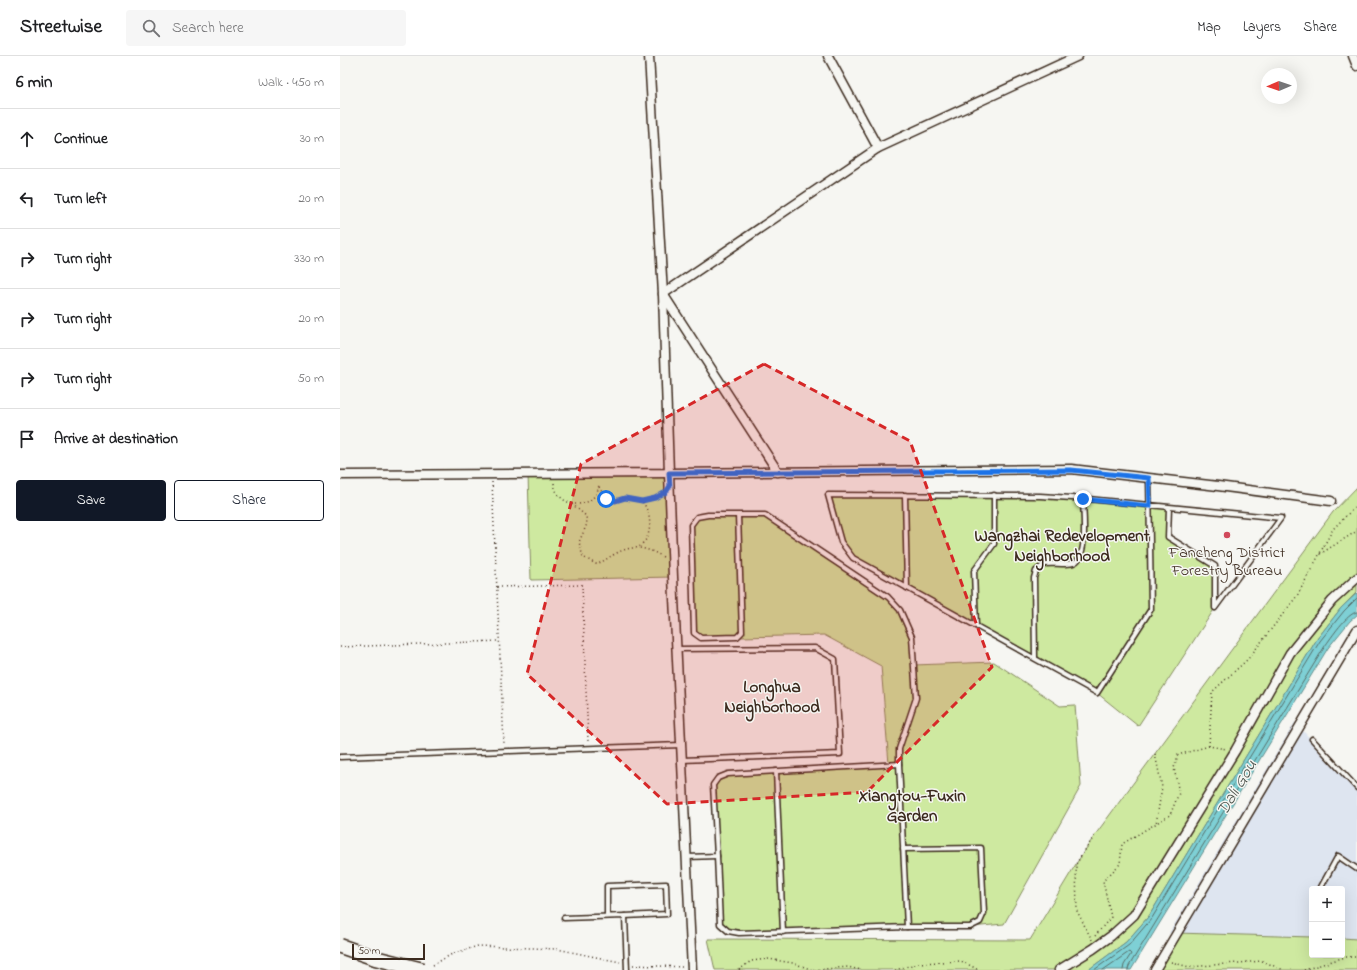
<!DOCTYPE html>
<meta charset="utf-8">
<style>
body{margin:0;font-family:"Indie Flower",sans-serif;background:#f6f6f6;color:#202124}
.controls{position:absolute;right:12px;bottom:12px;display:grid;overflow:hidden;border-radius:4px;box-shadow:0 4px 16px #0002}
.controls button{width:36px;height:36px;display:grid;place-items:center;padding:0;border:0;border-bottom:1px solid #e0e0e0;background:#fff;color:#202124;font:20px sans-serif}
.compass{position:absolute;left:921px;top:12px;width:36px;height:36px;border-radius:50%;background:#fff;box-shadow:0 4px 16px #0002;rotate:268deg}
.scale{position:absolute;left:12px;bottom:10px;width:73px;box-sizing:border-box;padding-left:4px;border:2px solid #3b2a1e;border-top:0;font-size:11px;line-height:14px;white-space:nowrap;color:#3b2a1e;-webkit-text-stroke:3px #f6f6f2;paint-order:stroke}
.stop{position:absolute;width:12px;height:12px;margin:-9px;border:3px solid #1a73e8;border-radius:50%;background:#fff}
.stop.end{background:#1a73e8;border-color:#fff;box-shadow:0 1px 4px #0008}
.list{margin:0;padding:0;list-style:none}
h2{display:flex;justify-content:space-between;align-items:center;height:52px;margin:0;padding:0 16px;font-size:17px}
h2 small{font-size:13px;font-weight:400;color:#757577}
.list li{display:grid;grid-template-columns:26px 1fr auto;gap:12px;align-items:center;box-sizing:border-box;height:60px;padding:0 16px;border-top:1px solid #e0e0e0}
.list b{display:block;font-size:15px;white-space:nowrap}
.list em{font-size:13px;font-style:normal;color:#757577}
.actions{display:flex;gap:8px;padding:12px 16px}
.actions a{flex:1;padding:9px 0;border:1px solid #111827;border-radius:4px;text-align:center;font-size:14px;color:#111827}
.actions .main{background:#111827;color:#fff}
.icon{flex:none;width:22px;height:22px;fill:none;stroke:currentColor;stroke-width:2;stroke-linecap:round;stroke-linejoin:round}
.map{position:relative;flex:none;width:1017px;height:914px;overflow:hidden}
header{display:flex;align-items:center;gap:24px;box-sizing:border-box;height:56px;padding:0 20px;background:#fff;border-bottom:1px solid #e0e0e0}
header strong{font-size:19px}
nav{display:flex;gap:22px;margin-inline-start:auto;font-size:14px}
.search{width:280px;height:36px;background:#f6f6f6;display:flex;align-items:center;gap:10px;box-sizing:border-box;padding:0 14px;border-radius:4px;color:#757577;font-size:15px}
main{display:flex}
aside{flex:1;background:#fff}
.map>svg:first-child{display:block}
</style>
<header>
<strong>Streetwise</strong>
<div class="search"><svg class="icon" aria-label="search" viewBox="0 0 24 24"><circle cx="10" cy="10" r="6"/><path d="M15 15l6 6"/></svg>Search here</div>
<nav><a>Map</a><a>Layers</a><a>Share</a></nav>
</header>
<main>
<aside>
<h2>6 min<small>Walk · 450 m</small></h2>
<ul class="list">
<li><svg class="icon" aria-label="ahead" viewBox="0 0 24 24"><path d="M12 20V5M6 11l6-6 6 6"/></svg><div><b>Continue</b></div><em>30 m</em></li>
<li><svg class="icon" aria-label="left" viewBox="0 0 24 24"><path d="M17 20v-9H6M10 6l-5 5 5 5"/></svg><div><b>Turn left</b></div><em>20 m</em></li>
<li><svg class="icon" aria-label="right" viewBox="0 0 24 24"><path d="M7 20v-9h11M14 6l5 5-5 5"/></svg><div><b>Turn right</b></div><em>330 m</em></li>
<li><svg class="icon" aria-label="right" viewBox="0 0 24 24"><path d="M7 20v-9h11M14 6l5 5-5 5"/></svg><div><b>Turn right</b></div><em>20 m</em></li>
<li><svg class="icon" aria-label="right" viewBox="0 0 24 24"><path d="M7 20v-9h11M14 6l5 5-5 5"/></svg><div><b>Turn right</b></div><em>50 m</em></li>
<li><svg class="icon" aria-label="arrive" viewBox="0 0 24 24"><path d="M6 21V4h12l-3 4 3 4H6"/></svg><div><b>Arrive at destination</b></div></li>
</ul>
<div class="actions"><a class="main">Save</a><a>Share</a></div>
</aside>
<div class="map">
<svg width="1017" height="914" viewBox="0 0 1017 914">
<rect width="100%" height="100%" fill="#f6f6f2"/>
<filter id="ink" filterUnits="userSpaceOnUse"><feTurbulence type="fractalNoise" baseFrequency=".025" numOctaves="2"/><feDisplacementMap in="SourceGraphic" scale="8" xChannelSelector="R" yChannelSelector="G"/><feConvolveMatrix kernelMatrix="1 2 1 2 8 2 1 2 1" color-interpolation-filters="sRGB"/></filter>
<g filter="url(#ink)">
<path fill="#dee5f0" d="M 955,666 L 1017,734 L 1017,883 L 1002,882 L 1002,833 L 972,833 L 972,881 L 829,877 Z"/>
<g fill="#cee9a0" stroke="#848a5f">
<path d="M 329,417 L 333,521 L 191,524 L 188,418 Z"/>
<path d="M 1017,431 L 1017,536 L 1001,552 L 977,583 L 809,860 L 786,886 L 748,914 L 375,914 L 368,883 L 690,884 L 736,808 L 755,779 L 993,456 Z"/>
<path d="M 488,439 L 700,440 L 829,452 L 828,481 L 875,510 L 875,552 L 798,670 L 757,637 L 513,502 L 501,486 Z"/>
<path d="M 425,459 L 548,541 L 560,553 L 572,581 L 574,609 L 654,606 L 720,650 L 735,649 L 741,730 L 664,868 L 630,871 L 388,875 L 380,868 L 373,729 L 378,722 L 388,718 L 549,708 L 541,610 L 484,579 L 361,582 L 354,577 L 351,469 L 357,461 Z"/>
<path d="M 836,877 L 972,881 L 972,899 L 1002,899 L 1002,882 L 1017,883 L 1017,914 L 816,914 Z"/>
</g>
<path fill="#7ed0d5" stroke="#638e8c" d="M 1017,537 L 1017,559 L 1010,565 L 988,592 L 791,914 L 748,914 L 786,886 L 809,860 L 977,583 L 1001,552 Z"/>
<g fill="none" stroke-linecap="round" stroke-linejoin="round">
<g stroke="#566c67" stroke-width="1">
<path d="M 754,914 L 789,889 L 812,862 L 980,585 L 1004,555 L 1017,542"/>
<path d="M 763,914 L 789,896 L 791,898 L 784,909 L 783,914"/>
<path d="M 788,914 L 789,910 L 985,590 C 991,582 1007,557 1017,556"/>
</g>
<g stroke="#3b2a1e" stroke-width="7">
<g id="service">
<path d="M 809,422 L 811,553 L 757,637 L 513,502 L 501,486 L 488,439 L 700,440 L 748,443 L 941,462 L 875,552 L 875,510 L 828,481 L 829,452"/>
<path d="M 565,439 L 567,532"/>
<path d="M 636,570 L 634,515 L 654,488 L 654,439"/>
<path d="M 337,593 L 475,592 L 495,603 L 500,698 L 342,704"/>
<path d="M 695,602 L 694,522 L 696,515 L 705,508 C 713,507 725,509 733,507 C 749,503 743,456 743,443"/>
<path d="M 972,683 L 1017,732"/>
<path d="M 0,701 L 341,689"/>
<path d="M 436,715 L 443,876"/>
<path d="M 563,793 L 641,792 L 644,857 L 640,866 L 630,871 L 567,871"/>
<path d="M 377,800 L 380,868 L 388,875 L 399,877 L 567,871 L 559,708"/>
<path d="M 347,801 L 377,800 L 373,729 L 378,722 L 388,718 L 559,708 L 559,693 L 576,642 L 572,581 L 560,554 L 548,541 L 425,459 L 368,459 L 357,461 L 351,469 L 354,577 L 361,582 L 397,581 L 402,576 L 398,459"/>
<path d="M 980,833 L 998,800 L 1017,813"/>
<path d="M 267,860 L 267,830 L 326,828 L 327,858 L 285,860"/>
<path d="M 224,862 L 285,860 L 287,914"/>
</g>
</g>
<g stroke="#3b2a1e" stroke-width="11">
<g id="minor">
<path d="M 488,0 L 538,92 L 738,0"/>
<path d="M 1013,0 L 1017,10"/>
<path d="M 438,416 L 323,238 L 538,92"/>
<path d="M 0,419 L 329,417 L 323,238 L 309,0"/>
<path d="M 352,914 L 333,521 L 329,417 L 731,413 L 878,430 L 991,445"/>
<path d="M 719,914 L 753,893 L 771,880 L 794,859 L 895,695 L 950,597 L 992,545 L 1017,522"/>
<path d="M 815,914 L 1017,574"/>
</g>
</g>
<g stroke="#3b2a1e" stroke-width="1.5" stroke-dasharray="1 3" stroke-linecap="butt">
<path d="M 152,426 L 164,688"/>
<path d="M 214,427 C 217,454 257,456 259,427"/>
<path d="M 259,431 L 266,443 L 275,445 L 285,442 L 302,445 C 310,456 312,469 307,482 C 305,485 301,489 299,491"/>
<path d="M 302,445 L 315,442 L 321,439"/>
<path d="M 232,448 L 246,460 L 247,468 L 239,486 L 243,501 L 256,508 C 265,505 267,502 275,498 C 292,488 307,491 323,501"/>
<path d="M 980,498 L 1017,475"/>
<path d="M 157,531 L 242,529 L 248,685"/>
<path d="M 0,591 L 159,585"/>
<path d="M 869,690 L 872,636 L 908,603 L 957,540 L 993,473 L 1017,449"/>
<path d="M 815,698 L 822,731 L 816,768"/>
<path d="M 755,880 L 771,861 L 763,825 L 780,808 L 782,788 L 830,759 L 839,737 L 834,712 L 838,699 L 869,690 L 886,693"/>
<path d="M 752,884 L 737,855 L 736,808 L 755,779"/>
<path d="M 831,906 L 849,911 L 922,905 L 944,914"/>
<path d="M 93,909 L 112,898 L 138,890 L 217,893 L 280,906"/>
<path d="M 293,909 L 344,911"/>
<path d="M 399,914 L 411,905 L 428,903 L 453,907 L 473,914 L 508,911 L 521,914"/>
<path d="M 555,914 L 579,907 L 621,905 L 639,914"/>
<path d="M 964,914 L 1005,901 L 1017,901"/>
</g>
<use href="#service" stroke="#f6f6f2" stroke-width="4"/>
<use href="#minor" stroke="#f6f6f2" stroke-width="8"/>
<g stroke="#3b2a1e" stroke-width="17" stroke-linecap="butt">
<path id="trunk-bridge" d="M 0,890 L 35,902 L 83,914"/>
</g>
<use href="#trunk-bridge" stroke="#f6f6f2" stroke-width="14"/>
</g>
</g>
<g fill="none" stroke-linecap="round" stroke-linejoin="round" filter="url(#ink)">
<path stroke="#1a73e8" stroke-width="5" d="M 266,443 L 275,445 L 285,442 L 302,445 L 315,442 L 326,436 L 330,430 L 329,417 L 731,414 L 809,422 L 810,450 L 743,443"/>
</g>
<path fill="#d62828" fill-opacity="0.2" stroke="#d62828" stroke-width="3" stroke-dasharray="8 5" stroke-linejoin="round" d="M 424,308 L 570,385 L 652,611 L 527,736 L 327,748 L 187,618 L 241,408 Z"/>
<circle fill="#d1495b" stroke="#f6f6f2" stroke-width="1.5" cx="887" cy="479" r="4"/>
<g text-anchor="middle" stroke-width="3" stroke-linejoin="round" paint-order="stroke">
<g font-size="16" fill="#3b2a1e" stroke="#f6f6f2">
<text x="887" y="501">Fancheng District<tspan x="887" dy="18">Forestry Bureau</tspan></text>
</g>
<g font-size="17" font-weight="bold" fill="#3b2a1e" stroke="#f6f6f2">
<text x="722" y="485">Wangzhai Redevelopment<tspan x="722" dy="20">Neighborhood</tspan></text>
<text x="432" y="636">Longhua<tspan x="432" dy="20">Neighborhood</tspan></text>
<text x="572" y="745">Xiangtou-Fuxin<tspan x="572" dy="20">Garden</tspan></text>
</g>
<g font-size="17" font-style="italic" fill="#4c544c" stroke="#f6f6f2">
<text transform="translate(896 731) rotate(-59)" y="6">Dali Gou</text>
</g>
</g>
</svg>
<div class="controls">
<button>+</button>
<button>−</button>
</div>
<svg class="compass" viewBox="-18 -18 36 36"><path d="M0-13l5 13h-10z" fill="#e53935"/><path d="M0 13l5-13h-10z" fill="#757577"/></svg>
<div class="scale">50 m</div>
<div class="stop" style="left:266px;top:443px"></div>
<div class="stop end" style="left:743px;top:443px"></div>
</div>
</main>
